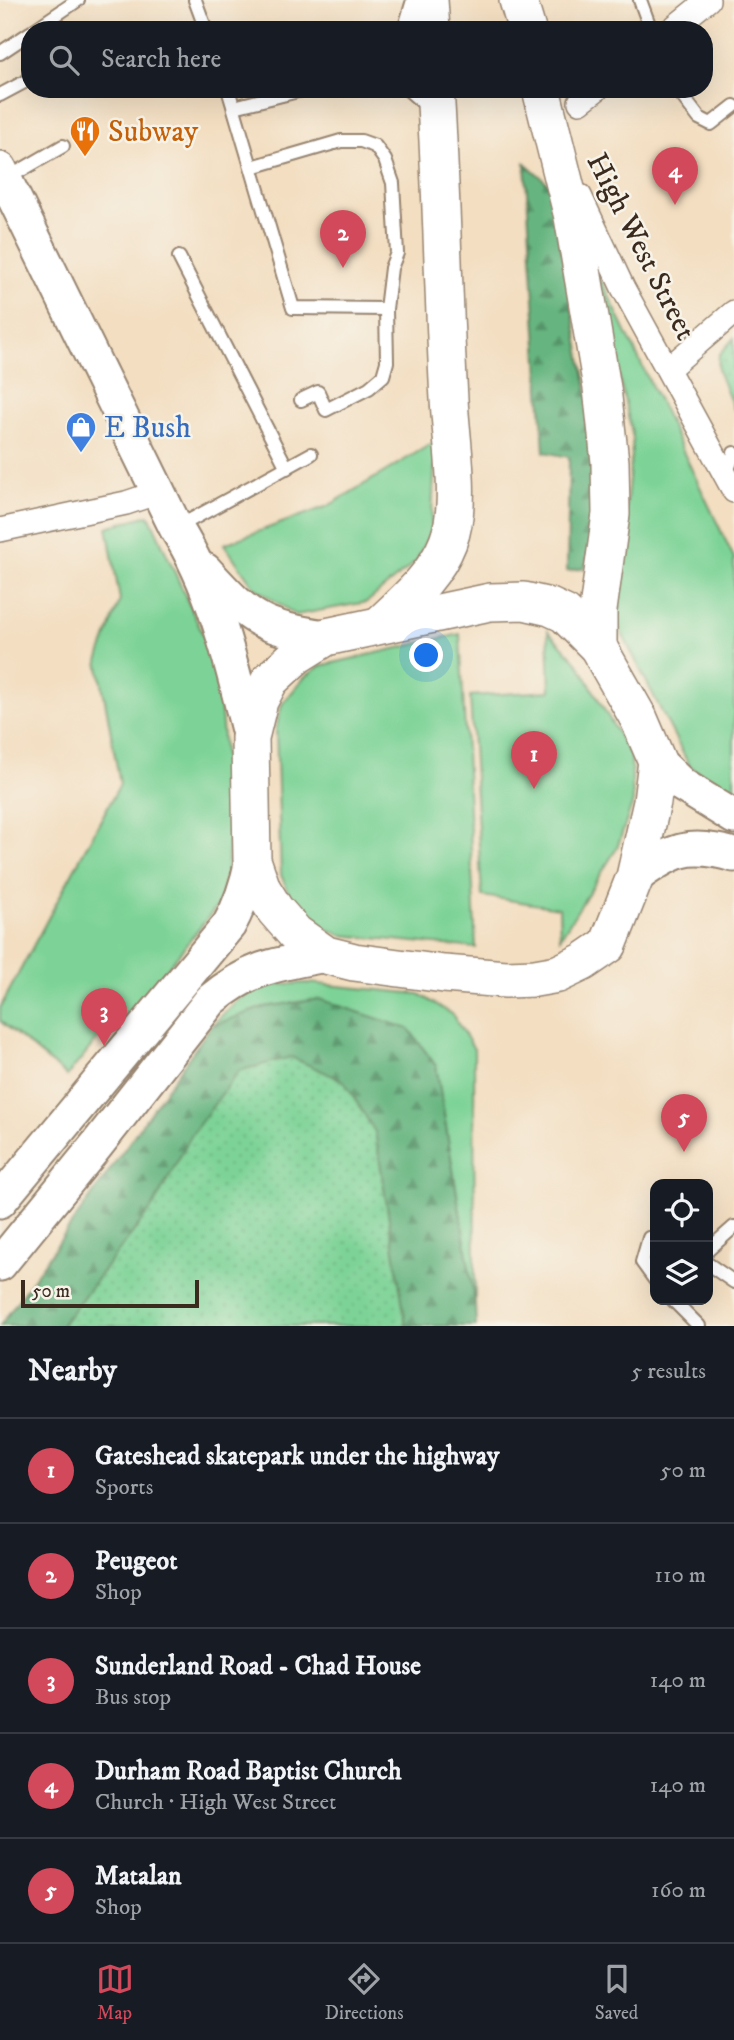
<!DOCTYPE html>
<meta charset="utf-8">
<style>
body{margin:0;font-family:"IM FELL DW Pica",serif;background:#242831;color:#f1f3f6}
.controls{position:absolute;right:21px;bottom:21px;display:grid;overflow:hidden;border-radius:14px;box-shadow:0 7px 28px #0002}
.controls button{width:63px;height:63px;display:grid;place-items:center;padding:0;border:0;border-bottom:2px solid #363941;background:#171b24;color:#f1f3f6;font:35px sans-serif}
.scale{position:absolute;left:21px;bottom:18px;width:178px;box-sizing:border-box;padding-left:7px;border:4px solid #3b2a1e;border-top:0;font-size:19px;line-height:24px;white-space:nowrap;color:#3b2a1e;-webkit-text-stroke:5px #f7f3e8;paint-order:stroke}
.you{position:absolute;left:427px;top:656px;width:24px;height:24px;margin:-18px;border:5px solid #fff;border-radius:50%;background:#1a73e8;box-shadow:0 0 0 10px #1a73e833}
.badge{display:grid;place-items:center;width:46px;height:46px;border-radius:50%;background:#d1495b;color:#fff;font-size:23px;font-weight:700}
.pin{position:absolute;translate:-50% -58px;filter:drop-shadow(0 2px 4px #0008)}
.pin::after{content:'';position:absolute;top:37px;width:24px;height:21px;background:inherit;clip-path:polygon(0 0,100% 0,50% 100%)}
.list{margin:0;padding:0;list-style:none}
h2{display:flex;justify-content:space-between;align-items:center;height:91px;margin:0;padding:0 28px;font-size:30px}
h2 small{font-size:23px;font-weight:400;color:#9ea1a6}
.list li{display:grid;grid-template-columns:46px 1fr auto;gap:21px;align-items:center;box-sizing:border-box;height:105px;padding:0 28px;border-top:2px solid #363941}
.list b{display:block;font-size:26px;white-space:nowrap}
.list p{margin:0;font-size:23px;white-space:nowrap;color:#9ea1a6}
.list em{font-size:23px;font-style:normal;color:#9ea1a6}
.icon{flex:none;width:38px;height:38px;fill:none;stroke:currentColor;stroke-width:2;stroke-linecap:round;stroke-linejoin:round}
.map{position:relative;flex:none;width:734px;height:1326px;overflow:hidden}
.search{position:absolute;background:#171b24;box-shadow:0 7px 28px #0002;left:21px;right:21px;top:21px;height:77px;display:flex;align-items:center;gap:18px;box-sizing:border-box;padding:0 24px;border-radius:28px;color:#9ea1a6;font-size:26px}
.sheet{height:616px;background:#171b24}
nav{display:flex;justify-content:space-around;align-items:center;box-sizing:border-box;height:98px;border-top:2px solid #363941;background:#171b24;font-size:19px;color:#9ea1a6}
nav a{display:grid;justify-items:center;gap:4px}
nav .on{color:#d1495b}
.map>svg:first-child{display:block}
</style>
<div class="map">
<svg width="734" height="1326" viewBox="0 0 734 1326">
<defs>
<pattern id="forest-firs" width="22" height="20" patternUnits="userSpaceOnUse" patternTransform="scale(1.75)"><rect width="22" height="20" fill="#66b580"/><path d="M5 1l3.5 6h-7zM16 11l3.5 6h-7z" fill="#559368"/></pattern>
<pattern id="park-dots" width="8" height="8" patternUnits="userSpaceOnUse" patternTransform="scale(1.75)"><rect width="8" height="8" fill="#7dd397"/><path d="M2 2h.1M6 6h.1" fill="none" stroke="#6db582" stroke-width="1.8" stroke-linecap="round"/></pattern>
</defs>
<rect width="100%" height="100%" fill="#f7f3e8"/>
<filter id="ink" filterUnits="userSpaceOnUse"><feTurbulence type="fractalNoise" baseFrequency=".0143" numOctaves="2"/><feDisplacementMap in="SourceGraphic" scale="14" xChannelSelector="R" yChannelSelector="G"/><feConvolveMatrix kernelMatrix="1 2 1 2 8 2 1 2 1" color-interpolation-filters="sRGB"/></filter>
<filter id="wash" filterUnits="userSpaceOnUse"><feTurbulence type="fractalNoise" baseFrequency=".00686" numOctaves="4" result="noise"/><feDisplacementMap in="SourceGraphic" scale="28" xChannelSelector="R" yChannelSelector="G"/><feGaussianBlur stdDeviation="1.57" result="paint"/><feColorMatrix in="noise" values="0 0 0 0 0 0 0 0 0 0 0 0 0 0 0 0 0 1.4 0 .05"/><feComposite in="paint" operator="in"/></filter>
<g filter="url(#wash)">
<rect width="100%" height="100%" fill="#f3dec1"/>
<g fill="#7dd397" stroke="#5c7e5a" stroke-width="2">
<path d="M 594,265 L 734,558 L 734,798 L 689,765 L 615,620 L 633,438 Z"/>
<path d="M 436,441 L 431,530 L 417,561 L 367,602 L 296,615 L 254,587 L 224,544 L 328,506 Z"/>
<path d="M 149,515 L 208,646 L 218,676 L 230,824 L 227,871 L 219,904 L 116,1032 L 108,1026 L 67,1076 L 0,1021 L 0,1008 L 120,784 L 98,661 L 120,600 L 107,527 Z"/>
<path d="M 548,631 L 578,663 L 631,757 L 633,802 L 617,848 L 560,938 L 559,908 L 482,896 L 470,696 L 550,691 Z"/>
<path d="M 460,634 L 476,948 L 341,935 L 311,922 L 292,901 L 281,875 L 276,729 L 282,704 L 304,678 L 320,666 Z"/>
<path d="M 308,983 L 419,994 L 452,1014 L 474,1049 L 475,1304 L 436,1066 L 211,1026 L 239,999 L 266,985 Z"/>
</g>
<g fill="url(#forest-firs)" stroke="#50704f" stroke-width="2">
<path d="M 525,163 L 549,184 L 593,422 L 596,518 L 585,568 L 567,571 L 569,457 L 544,452 Z"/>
<path d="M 319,999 L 409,1029 L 436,1066 L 475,1304 L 476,1326 L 406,1326 L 375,1132 L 192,1134 L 154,1205 L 61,1326 L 0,1326 L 211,1026 L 264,1007 Z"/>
</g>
<g fill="url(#park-dots)" stroke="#5c7e5a" stroke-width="2">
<path d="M 734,338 L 734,410 L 718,370 L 719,355 Z"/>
<path d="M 291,1057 L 344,1081 L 375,1132 L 406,1326 L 61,1326 L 154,1205 L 192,1134 L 239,1071 Z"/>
</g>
</g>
<g filter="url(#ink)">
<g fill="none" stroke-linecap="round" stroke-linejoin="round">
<g stroke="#978470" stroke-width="16">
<g id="lane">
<path d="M 195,0 L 206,30"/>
<path d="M 640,0 L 651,30"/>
<path d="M 34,30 L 78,0"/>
<path d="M 404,30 L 413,0"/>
<path d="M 0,53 L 30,33"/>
<path d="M 228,89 L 293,308 L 386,309"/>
<path d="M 407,89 L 429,108"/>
<path d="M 677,89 L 699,118 L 711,124 L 734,106"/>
<path d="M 0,95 L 30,79"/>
<path d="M 234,107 L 306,89"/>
<path d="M 252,167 L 341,141 L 361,141 L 375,146 L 385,160 L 393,183 L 397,253 L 391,268 L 386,309 L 387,362 L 383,376 L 369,388 L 326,410 L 318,392 L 301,400"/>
<path d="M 6,179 L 63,146"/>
<path d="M 179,257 L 287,468"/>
<path d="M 726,475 L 734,453"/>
<path d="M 176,528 L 311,454"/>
<path d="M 655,1238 L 649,1238 L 642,1262 L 655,1280"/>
<path d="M 708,1250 L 734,1227"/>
<path d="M 708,1264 L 734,1282"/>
<path d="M 673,1300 L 699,1326"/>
</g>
</g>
<g stroke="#978470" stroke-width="26">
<g id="street">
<path d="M 671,30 L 708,0"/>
<path d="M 580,102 L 597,89"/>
<path d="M 580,196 L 623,288 L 734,491"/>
<path d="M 669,368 L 734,312"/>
<path d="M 0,530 L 126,503 L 159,492"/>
</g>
</g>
<g stroke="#978470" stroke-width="37">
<g id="secondary">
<path d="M 0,169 L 176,528 C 216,591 232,667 250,738"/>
<path d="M 205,570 C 251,620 259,627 326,637"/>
<path d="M 657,761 L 682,785 L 734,817"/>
<path d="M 635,877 C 672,850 688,842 734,855"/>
<path d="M 0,1201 L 229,925 C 241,904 247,884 252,860"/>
<path d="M 0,1264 L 96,1146 L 211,1000 C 251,967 276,964 326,955"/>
</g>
</g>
<g stroke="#978470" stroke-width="40">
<g id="primary">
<path d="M 429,0 L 431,30"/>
<path d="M 518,0 L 527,30"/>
<path d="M 541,89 L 573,217 L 602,388 L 610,462 L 611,514 L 598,610 L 598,647"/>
<path d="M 524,601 L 550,607 L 565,614 L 598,647 L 639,719 L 657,761 L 652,802 L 635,877 L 608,945 L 583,962 L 558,974 L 535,978 L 506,979 L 444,974 L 354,962 L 326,955 L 295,933 L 275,910 L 262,889 L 252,860 L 250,738 L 259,701 L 270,680 L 297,655 L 326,637 L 490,602 Z"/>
<path d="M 381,624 C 406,600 435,576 448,542 C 463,504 451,441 449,399 C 443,296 442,192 435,89"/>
</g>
</g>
<use href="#lane" stroke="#fff" stroke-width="12"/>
<use href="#street" stroke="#fff" stroke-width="23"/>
<use href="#secondary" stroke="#fff" stroke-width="33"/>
<use href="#primary" stroke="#fff" stroke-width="37"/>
</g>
</g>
<defs>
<g id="restaurant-pin" transform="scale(1.575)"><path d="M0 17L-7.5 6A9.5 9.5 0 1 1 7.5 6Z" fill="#e8710a" stroke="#f7f3e8"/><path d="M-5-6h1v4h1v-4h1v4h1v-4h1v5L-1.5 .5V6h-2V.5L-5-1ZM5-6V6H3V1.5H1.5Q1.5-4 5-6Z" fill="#fff"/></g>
<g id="shop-pin" transform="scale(1.575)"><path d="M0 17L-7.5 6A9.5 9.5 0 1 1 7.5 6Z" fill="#3f7fe0" stroke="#f7f3e8"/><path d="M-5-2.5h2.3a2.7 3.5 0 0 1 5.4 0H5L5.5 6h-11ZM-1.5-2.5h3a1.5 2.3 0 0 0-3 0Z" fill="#fff"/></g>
</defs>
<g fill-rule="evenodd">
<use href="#restaurant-pin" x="85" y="131"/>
<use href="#shop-pin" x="81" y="427"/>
</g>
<g text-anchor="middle" stroke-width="5" stroke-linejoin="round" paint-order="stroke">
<g font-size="30" fill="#c56008" stroke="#f7f3e8" text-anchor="start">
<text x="108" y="141">Subway</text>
</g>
<g font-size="30" fill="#3b2a1e" stroke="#f7f3e8">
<text transform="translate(642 246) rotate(63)" y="10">High West Street</text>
</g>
<g font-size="30" fill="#366cbe" stroke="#f7f3e8" text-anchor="start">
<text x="104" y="437">E Bush</text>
</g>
</g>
</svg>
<div class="controls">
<button><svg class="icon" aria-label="locate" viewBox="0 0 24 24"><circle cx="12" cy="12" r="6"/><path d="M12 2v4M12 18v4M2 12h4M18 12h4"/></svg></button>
<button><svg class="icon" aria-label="layers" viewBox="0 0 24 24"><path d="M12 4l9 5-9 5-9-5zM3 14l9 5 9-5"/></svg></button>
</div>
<div class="scale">50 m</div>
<div class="you"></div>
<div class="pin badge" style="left:534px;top:789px">1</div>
<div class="pin badge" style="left:343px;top:268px">2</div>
<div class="pin badge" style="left:104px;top:1046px">3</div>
<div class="pin badge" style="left:675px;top:205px">4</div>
<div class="pin badge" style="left:684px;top:1152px">5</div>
<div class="search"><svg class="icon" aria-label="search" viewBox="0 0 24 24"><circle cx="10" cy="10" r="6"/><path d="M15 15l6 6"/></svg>Search here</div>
</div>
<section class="sheet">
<h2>Nearby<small>5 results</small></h2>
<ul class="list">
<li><span class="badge">1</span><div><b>Gateshead skatepark under the highway</b><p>Sports</p></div><em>50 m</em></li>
<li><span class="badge">2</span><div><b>Peugeot</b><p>Shop</p></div><em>110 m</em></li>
<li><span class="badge">3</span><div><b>Sunderland Road - Chad House</b><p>Bus stop</p></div><em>140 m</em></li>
<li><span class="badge">4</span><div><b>Durham Road Baptist Church</b><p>Church · High West Street</p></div><em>140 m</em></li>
<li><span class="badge">5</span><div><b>Matalan</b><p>Shop</p></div><em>160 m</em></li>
</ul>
</section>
<nav>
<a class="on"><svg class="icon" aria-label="map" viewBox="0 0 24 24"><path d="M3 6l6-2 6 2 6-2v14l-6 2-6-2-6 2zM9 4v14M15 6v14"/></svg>Map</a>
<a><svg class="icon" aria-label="directions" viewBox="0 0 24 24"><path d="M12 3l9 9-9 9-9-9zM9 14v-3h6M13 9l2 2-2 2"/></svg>Directions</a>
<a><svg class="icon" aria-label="saved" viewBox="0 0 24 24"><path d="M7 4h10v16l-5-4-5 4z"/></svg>Saved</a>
</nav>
